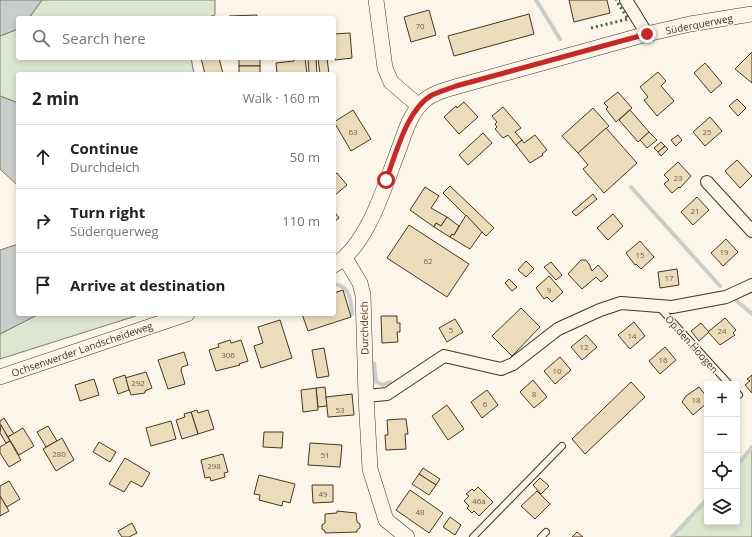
<!DOCTYPE html>
<meta charset="utf-8">
<style>
body{margin:0;font-family:"Open Sans",sans-serif;background:#f2f2f2;color:#222}
.controls{position:absolute;right:12px;bottom:12px;display:grid;overflow:hidden;border-radius:4px;box-shadow:0 2px 6px #0003}
.controls button{width:36px;height:36px;display:grid;place-items:center;padding:0;border:0;border-bottom:1px solid #e0e0e0;background:#fff;color:#222;font:20px sans-serif}
.stop{position:absolute;width:12px;height:12px;margin:-9px;border:3px solid #c62828;border-radius:50%;background:#fff}
.stop.end{background:#c62828;border-color:#fff;box-shadow:0 1px 4px #0008}
.list{margin:0;padding:0;list-style:none}
h2{display:flex;justify-content:space-between;align-items:center;height:52px;margin:0;padding:0 16px;font-size:17px}
h2 small{font-size:13px;font-weight:400;color:#767676}
.list li{display:grid;grid-template-columns:26px 1fr auto;gap:12px;align-items:center;box-sizing:border-box;height:64px;padding:0 16px;border-top:1px solid #e0e0e0}
.list b{display:block;font-size:15px;white-space:nowrap}
.list p{margin:0;font-size:13px;white-space:nowrap;color:#767676}
.list em{font-size:13px;font-style:normal;color:#767676}
.icon{flex:none;width:22px;height:22px;fill:none;stroke:currentColor;stroke-width:2;stroke-linecap:round;stroke-linejoin:round}
.map{position:relative;flex:none;width:752px;height:537px;overflow:hidden}
.search{position:absolute;background:#fff;box-shadow:0 2px 6px #0003;left:16px;top:16px;width:320px;height:44px;display:flex;align-items:center;gap:10px;box-sizing:border-box;padding:0 14px;border-radius:4px;color:#767676;font-size:15px}
.panel{position:absolute;background:#fff;box-shadow:0 2px 6px #0003;left:16px;top:72px;width:320px;height:244px;border-radius:4px}
.map>svg:first-child{display:block}
</style>
<div class="map">
<svg width="752" height="537" viewBox="0 0 752 537">
<rect width="100%" height="100%" fill="#fbf6e9"/>
<g fill="#dce7d0" stroke="#887966">
<path d="M 42,0 L 215,0 L 215,15 L 205,18 L 29,18 Z"/>
<path d="M 18,29 L 18,58 L 191,58 L 194,74 L 18,74 L 18,103 L 0,96 L 0,36 Z"/>
<path d="M 39,314 L 142,314 L 0,359 L 0,334 Z"/>
<path d="M 752,447 L 752,537 L 672,537 L 707,499 L 707,522 L 737,522 L 737,466 Z"/>
</g>
<g fill="#c9cecd" stroke="#887966">
<path d="M 0,0 L 42,0 L 29,18 L 18,18 L 18,29 L 0,36 Z"/>
<path d="M 0,96 L 18,103 L 18,151 L 17,153 L 18,186 L 0,169 Z"/>
<path d="M 18,244 L 18,314 L 39,314 L 0,334 L 0,250 Z"/>
</g>
<g fill="none" stroke-linecap="round" stroke-linejoin="round">
<g stroke="#c9cecd" stroke-width="4">
<path d="M 536,0 L 560,39"/>
<path d="M 631,187 L 720,286"/>
<path d="M 334,284 C 350,286 351,300 352,314"/>
<path d="M 737,301 L 752,314"/>
<path d="M 374,363 L 376,382 L 383,385 L 390,382"/>
<path d="M 737,466 L 752,447"/>
<path d="M 672,537 L 707,499"/>
</g>
</g>
<g fill="#ecdcbc" stroke="#4a3520">
<path d="M 569,0 L 607,0 L 610,13 L 574,22 Z"/>
<path d="M 429,10 L 436,35 L 411,42 L 404,17 Z"/>
<path d="M 529,14 L 534,34 L 454,56 L 448,36 Z"/>
<path d="M 257,15 L 257,18 L 229,18 L 229,16 Z"/>
<path d="M 350,33 L 352,58 L 335,60 L 334,34 Z"/>
<path d="M 752,52 L 752,83 L 735,69 Z"/>
<path d="M 201,58 L 219,58 L 223,74 L 205,74 Z"/>
<rect x="239" y="58" width="21" height="8"/>
<path d="M 294,58 L 305,58 L 307,74 L 277,74 L 276,63 L 294,61 Z"/>
<path d="M 308,58 L 316,58 L 317,74 L 309,74 Z"/>
<path d="M 318,58 L 327,58 L 329,74 L 320,74 Z"/>
<path d="M 705,63 L 722,83 L 711,93 L 694,73 Z"/>
<rect x="239" y="66" width="21" height="8"/>
<path d="M 658,72 L 666,81 L 661,86 L 674,101 L 657,116 L 644,100 L 648,97 L 640,87 Z"/>
<path d="M 618,92 L 632,108 L 616,122 L 606,109 L 608,107 L 604,103 Z"/>
<path d="M 737,99 L 746,108 L 738,116 L 729,106 Z"/>
<path d="M 464,102 L 478,117 L 459,134 L 444,117 L 456,106 L 457,108 Z"/>
<path d="M 503,107 L 521,128 L 515,132 L 522,140 L 516,145 L 508,135 L 503,138 L 495,129 L 497,127 L 495,124 L 497,122 L 492,116 Z"/>
<path d="M 593,108 L 609,126 L 578,153 L 562,136 Z"/>
<path d="M 353,110 L 371,139 L 351,151 L 334,122 Z"/>
<path d="M 630,110 L 649,132 L 638,142 L 619,120 Z"/>
<path d="M 710,117 L 722,131 L 705,146 L 693,132 Z"/>
<path d="M 606,128 L 637,163 L 604,193 L 583,169 L 588,165 L 578,153 Z"/>
<path d="M 649,132 L 657,140 L 647,148 L 640,140 Z"/>
<path d="M 483,133 L 492,143 L 468,165 L 459,155 Z"/>
<path d="M 535,135 L 547,150 L 542,154 L 543,155 L 530,163 L 516,145 L 522,140 L 524,143 Z"/>
<path d="M 678,135 L 682,140 L 676,146 L 671,140 Z"/>
<path d="M 661,142 L 665,146 L 658,152 L 654,148 Z"/>
<path d="M 665,146 L 668,149 L 661,156 L 658,152 Z"/>
<path d="M 737,160 L 752,176 L 740,188 L 725,171 Z"/>
<path d="M 678,162 L 691,176 L 680,188 L 679,187 L 672,193 L 664,184 L 669,180 L 664,175 Z"/>
<path d="M 337,173 L 347,185 L 334,196 L 334,175 Z"/>
<path d="M 450,186 L 494,228 L 486,236 L 443,193 Z"/>
<path d="M 425,187 L 439,196 L 431,208 L 447,217 L 441,226 L 436,223 L 434,227 L 410,210 Z"/>
<path d="M 593,194 L 597,199 L 576,216 L 572,212 Z"/>
<path d="M 697,197 L 709,210 L 693,225 L 681,212 Z"/>
<path d="M 334,211 L 339,218 L 334,222 Z"/>
<path d="M 613,214 L 623,226 L 608,240 L 597,228 Z"/>
<path d="M 466,215 L 482,232 L 470,249 L 450,237 L 452,234 L 454,235 Z"/>
<path d="M 447,217 L 459,226 L 454,235 L 452,234 L 450,237 L 434,227 L 436,223 L 441,226 Z"/>
<path d="M 409,225 L 469,264 L 447,297 L 387,258 Z"/>
<path d="M 726,239 L 738,252 L 723,266 L 711,253 Z"/>
<path d="M 640,241 L 654,257 L 641,269 L 636,264 L 635,265 L 626,253 Z"/>
<path d="M 581,260 L 586,260 L 589,264 L 592,271 L 598,265 L 608,276 L 601,282 L 596,277 L 582,289 L 568,274 Z"/>
<path d="M 526,261 L 534,269 L 526,277 L 518,270 Z"/>
<path d="M 551,262 L 562,275 L 556,280 L 544,267 Z"/>
<path d="M 677,269 L 679,285 L 660,288 L 658,272 Z"/>
<path d="M 549,276 L 563,292 L 552,302 L 547,297 L 544,299 L 536,288 Z"/>
<path d="M 509,279 L 517,287 L 512,291 L 505,283 Z"/>
<path d="M 343,290 L 351,317 L 308,331 L 302,314 L 334,314 L 334,293 Z"/>
<path d="M 521,308 L 540,327 L 512,356 L 492,336 Z"/>
<path d="M 381,316 L 397,316 L 397,323 L 400,323 L 400,332 L 397,332 L 398,342 L 382,343 Z"/>
<path d="M 725,318 L 736,330 L 733,333 L 735,335 L 720,345 L 708,332 Z"/>
<path d="M 455,319 L 463,332 L 447,342 L 439,328 Z"/>
<path d="M 280,320 L 292,358 L 261,368 L 254,346 L 263,343 L 258,327 Z"/>
<path d="M 634,322 L 645,336 L 630,349 L 618,335 Z"/>
<path d="M 701,323 L 709,332 L 699,341 L 691,331 Z"/>
<path d="M 586,335 L 597,347 L 582,360 L 571,347 Z"/>
<path d="M 230,340 L 231,343 L 241,340 L 248,361 L 239,364 L 240,365 L 216,371 L 209,350 L 219,347 L 218,344 Z"/>
<path d="M 665,347 L 676,360 L 660,374 L 649,361 Z"/>
<path d="M 324,348 L 329,376 L 317,378 L 312,350 Z"/>
<path d="M 184,352 L 188,365 L 182,367 L 181,370 L 185,384 L 168,389 L 158,360 Z"/>
<path d="M 560,357 L 571,370 L 555,384 L 544,371 Z"/>
<path d="M 146,372 L 152,388 L 145,391 L 145,393 L 131,395 L 125,378 Z"/>
<path d="M 125,375 L 129,390 L 118,394 L 113,379 Z"/>
<path d="M 752,375 L 752,393 L 745,385 L 750,381 L 747,379 Z"/>
<path d="M 94,379 L 99,395 L 80,401 L 75,385 Z"/>
<path d="M 533,380 L 547,397 L 534,408 L 520,392 Z"/>
<path d="M 631,382 L 645,397 L 585,454 L 572,439 Z"/>
<path d="M 325,387 L 327,406 L 318,407 L 316,388 Z"/>
<path d="M 699,387 L 707,397 L 707,403 L 693,415 L 682,402 L 686,396 Z"/>
<path d="M 316,388 L 318,410 L 303,412 L 301,390 Z"/>
<path d="M 487,390 L 498,405 L 482,418 L 471,402 Z"/>
<path d="M 352,394 L 354,415 L 328,417 L 326,397 Z"/>
<path d="M 447,405 L 464,429 L 448,440 L 432,416 Z"/>
<path d="M 197,410 L 198,413 L 208,410 L 214,429 L 198,434 L 191,412 Z"/>
<path d="M 191,412 L 198,434 L 182,439 L 176,420 L 185,417 L 184,414 Z"/>
<path d="M 4,418 L 14,434 L 8,437 L 0,424 L 0,421 Z"/>
<path d="M 400,419 L 406,419 L 408,434 L 405,434 L 406,449 L 386,450 L 385,435 L 388,435 L 387,420 Z"/>
<path d="M 171,421 L 176,439 L 151,446 L 146,428 Z"/>
<path d="M 1,425 L 10,441 L 6,443 L 0,433 Z"/>
<path d="M 48,426 L 57,441 L 46,447 L 37,432 Z"/>
<path d="M 23,428 L 34,446 L 19,455 L 8,437 Z"/>
<path d="M 264,432 L 283,432 L 282,448 L 263,447 Z"/>
<path d="M 62,438 L 74,460 L 56,471 L 43,449 Z"/>
<path d="M 10,441 L 21,460 L 9,467 L 0,453 L 0,447 Z"/>
<path d="M 99,442 L 116,452 L 110,462 L 93,452 Z"/>
<path d="M 310,443 L 342,445 L 340,467 L 308,465 Z"/>
<path d="M 223,454 L 228,472 L 224,473 L 225,477 L 211,481 L 210,477 L 205,478 L 201,460 Z"/>
<path d="M 125,458 L 150,473 L 142,487 L 131,481 L 124,492 L 109,484 Z"/>
<path d="M 423,468 L 440,479 L 436,485 L 419,474 Z"/>
<path d="M 419,474 L 436,485 L 429,495 L 412,484 Z"/>
<path d="M 259,475 L 295,484 L 290,503 L 283,501 L 282,506 L 259,500 L 260,495 L 254,494 Z"/>
<path d="M 540,478 L 549,486 L 541,494 L 533,485 Z"/>
<path d="M 9,481 L 20,499 L 7,507 L 0,496 L 0,486 Z"/>
<path d="M 312,485 L 333,485 L 333,502 L 313,503 Z"/>
<path d="M 478,487 L 493,502 L 479,516 L 474,511 L 472,513 L 467,508 L 469,506 L 464,501 L 469,496 L 466,494 L 472,489 L 474,491 Z"/>
<path d="M 410,490 L 443,513 L 429,533 L 396,510 Z"/>
<path d="M 537,491 L 550,504 L 535,519 L 521,506 Z"/>
<path d="M 0,496 L 9,511 L 0,516 Z"/>
<path d="M 337,511 L 356,513 L 357,522 L 360,524 L 360,528 L 357,530 L 357,532 L 325,533 L 325,531 L 322,529 L 322,525 L 325,523 L 325,514 L 337,513 Z"/>
<path d="M 450,517 L 461,525 L 455,535 L 443,527 Z"/>
<path d="M 132,523 L 137,533 L 129,537 L 122,537 L 118,531 Z"/>
<path d="M 577,532 L 583,537 L 572,537 Z"/>
</g>
<g fill="none" stroke-linecap="round" stroke-linejoin="round">
<g stroke="#4a3520" stroke-width="8">
<g id="service">
<path d="M 659,307 L 729,384"/>
<path d="M 737,393 L 739,395"/>
<path d="M 473,537 L 562,446"/>
<path d="M 541,537 L 546,532"/>
</g>
</g>
<g stroke="#4a3520" stroke-width="14">
<g id="minor">
<path d="M 626,0 L 647,34"/>
<path d="M 707,182 L 752,231"/>
<path d="M 366,396 L 387,394 L 444,356 L 501,369 L 513,364 L 558,329 L 600,310 L 621,303 L 672,307 L 726,297 L 752,285"/>
</g>
</g>
<g stroke="#4a3520" stroke-width="16">
<g id="tertiary">
<path d="M 376,0 L 385,68 L 391,82 L 419,106"/>
<path d="M 345,258 L 360,283 L 363,295 L 366,396 L 370,469 L 386,520 L 407,537"/>
<path d="M 334,265 C 369,245 386,181 400,146 C 406,129 411,112 425,100 C 433,93 445,90 455,87 L 647,34 L 690,24 L 752,14"/>
<path d="M 0,377 L 187,314"/>
</g>
</g>
<use href="#service" stroke="#fbf6e9" stroke-width="6"/>
<use href="#minor" stroke="#fbf6e9" stroke-width="12"/>
<use href="#tertiary" stroke="#fbf6e9" stroke-width="15"/>
<path stroke="#436837" stroke-width="3" stroke-dasharray="2 3" stroke-linecap="butt" d="M 591,28 L 628,19 L 616,0"/>
</g>
<g fill="none" stroke-linecap="round" stroke-linejoin="round">
<path stroke="#c62828" stroke-width="5" d="M 386,180 C 396,154 407,109 432,95 C 440,91 448,89 456,86 L 647,34"/>
</g>
<g text-anchor="middle" stroke-width="3" stroke-linejoin="round" paint-order="stroke">
<g font-size="8" fill="#725f47">
<text x="420" y="29">70</text>
<text x="353" y="135">63</text>
<text x="707" y="135">25</text>
<text x="678" y="181">23</text>
<text x="695" y="214">21</text>
<text x="724" y="255">19</text>
<text x="640" y="258">15</text>
<text x="428" y="264">62</text>
<text x="669" y="281">17</text>
<text x="549" y="293">9</text>
<text x="451" y="333">5</text>
<text x="722" y="334">24</text>
<text x="632" y="339">14</text>
<text x="584" y="350">12</text>
<text x="228" y="358">306</text>
<text x="663" y="363">16</text>
<text x="557" y="374">10</text>
<text x="138" y="386">292</text>
<text x="534" y="397">8</text>
<text x="696" y="403">18</text>
<text x="485" y="407">6</text>
<text x="340" y="413">53</text>
<text x="59" y="457">280</text>
<text x="325" y="458">51</text>
<text x="214" y="469">298</text>
<text x="323" y="497">49</text>
<text x="479" y="504">46a</text>
<text x="420" y="515">48</text>
</g>
<g font-size="10" fill="#4a3520" stroke="#fbf6e9">
<text transform="translate(699 24) rotate(-11)" y="4">Süderquerweg</text>
<text transform="translate(364 328) rotate(-91)" y="4">Durchdeich</text>
<text transform="translate(692 344) rotate(48)" y="4">Op den Hoogen</text>
<text transform="translate(82 349) rotate(-19)" y="4">Ochsenwerder Landscheideweg</text>
</g>
</g>
</svg>
<div class="controls">
<button>+</button>
<button>−</button>
<button><svg class="icon" aria-label="locate" viewBox="0 0 24 24"><circle cx="12" cy="12" r="6"/><path d="M12 2v4M12 18v4M2 12h4M18 12h4"/></svg></button>
<button><svg class="icon" aria-label="layers" viewBox="0 0 24 24"><path d="M12 4l9 5-9 5-9-5zM3 14l9 5 9-5"/></svg></button>
</div>
<div class="stop" style="left:386px;top:180px"></div>
<div class="stop end" style="left:647px;top:34px"></div>
<div class="search"><svg class="icon" aria-label="search" viewBox="0 0 24 24"><circle cx="10" cy="10" r="6"/><path d="M15 15l6 6"/></svg>Search here</div>
<section class="panel">
<h2>2 min<small>Walk · 160 m</small></h2>
<ul class="list">
<li><svg class="icon" aria-label="ahead" viewBox="0 0 24 24"><path d="M12 20V5M6 11l6-6 6 6"/></svg><div><b>Continue</b><p>Durchdeich</p></div><em>50 m</em></li>
<li><svg class="icon" aria-label="right" viewBox="0 0 24 24"><path d="M7 20v-9h11M14 6l5 5-5 5"/></svg><div><b>Turn right</b><p>Süderquerweg</p></div><em>110 m</em></li>
<li><svg class="icon" aria-label="arrive" viewBox="0 0 24 24"><path d="M6 21V4h12l-3 4 3 4H6"/></svg><div><b>Arrive at destination</b></div></li>
</ul>
</section>
</div>
